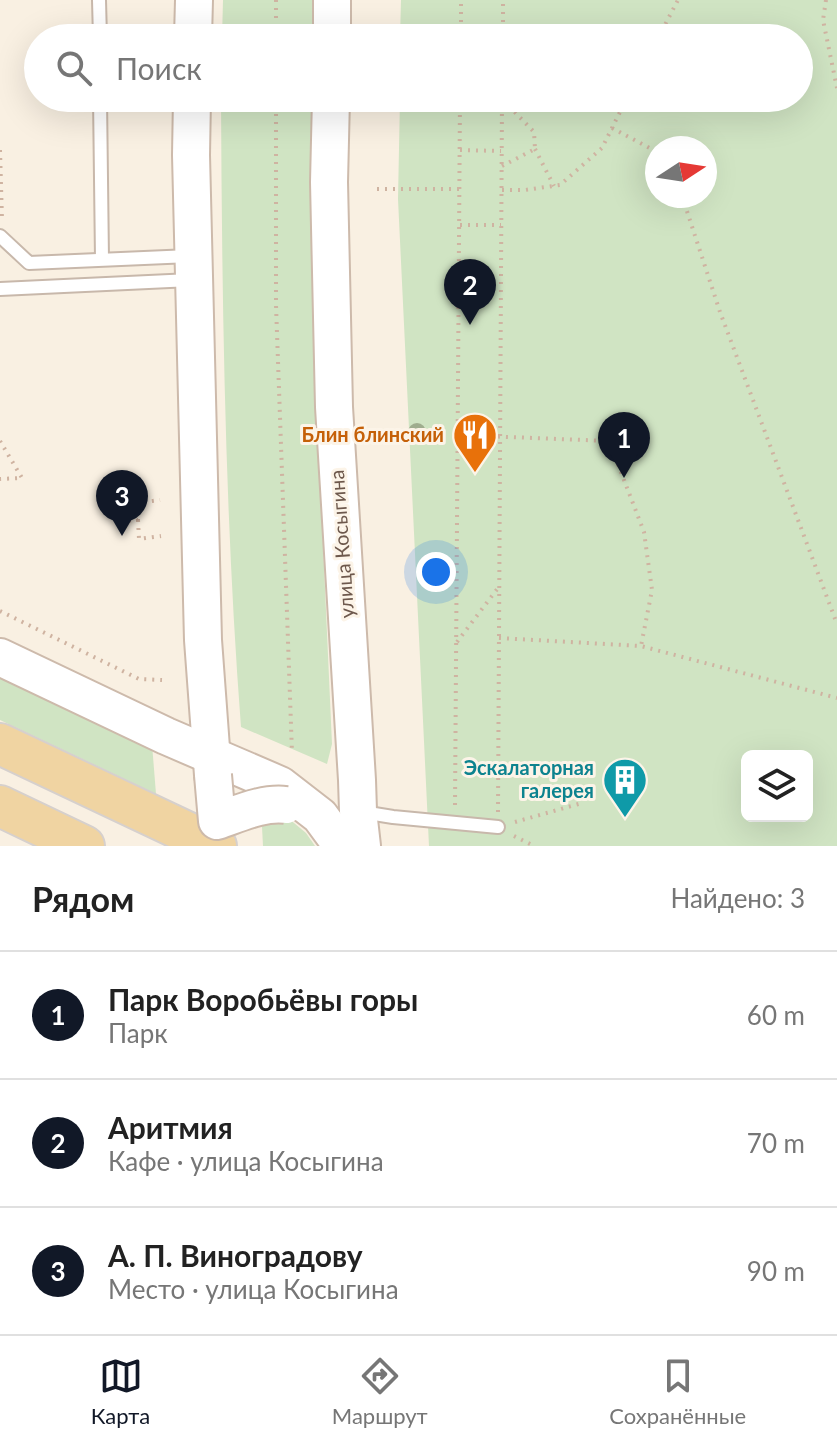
<!DOCTYPE html>
<html lang="ru">
<meta charset="utf-8">
<style>
body{margin:0;font-family:Lato,sans-serif;background:#f2f2f2;color:#222}
.controls{position:absolute;right:24px;bottom:24px;display:grid;overflow:hidden;border-radius:12px;box-shadow:0 8px 32px #0002}
.controls button{width:72px;height:72px;display:grid;place-items:center;padding:0;border:0;border-bottom:2px solid #e0e0e0;background:#fff;color:#222;font:40px sans-serif}
.compass{position:absolute;left:645px;top:136px;width:72px;height:72px;border-radius:50%;background:#fff;box-shadow:0 8px 32px #0002;rotate:78deg}
.you{position:absolute;left:436px;top:572px;width:28px;height:28px;margin:-20px;border:6px solid #fff;border-radius:50%;background:#1a73e8;box-shadow:0 0 0 12px #1a73e833}
.badge{display:grid;place-items:center;width:52px;height:52px;border-radius:50%;background:#111827;color:#fff;font-size:26px;font-weight:700}
.pin{position:absolute;translate:-50% -66px;filter:drop-shadow(0 2px 4px #0008)}
.pin::after{content:'';position:absolute;top:42px;width:28px;height:24px;background:inherit;clip-path:polygon(0 0,100% 0,50% 100%)}
.list{margin:0;padding:0;list-style:none}
h2{display:flex;justify-content:space-between;align-items:center;height:104px;margin:0;padding:0 32px;font-size:34px}
h2 small{font-size:26px;font-weight:400;color:#767676}
.list li{display:grid;grid-template-columns:52px 1fr auto;gap:24px;align-items:center;box-sizing:border-box;height:128px;padding:0 32px;border-top:2px solid #e0e0e0}
.list b{display:block;font-size:30px;white-space:nowrap}
.list p{margin:0;font-size:26px;white-space:nowrap;color:#767676}
.list em{font-size:26px;font-style:normal;color:#767676}
.icon{flex:none;width:44px;height:44px;fill:none;stroke:currentColor;stroke-width:2;stroke-linecap:round;stroke-linejoin:round}
.map{position:relative;flex:none;width:837px;height:846px;overflow:hidden}
.search{position:absolute;background:#fff;box-shadow:0 8px 32px #0002;left:24px;right:24px;top:24px;height:88px;display:flex;align-items:center;gap:20px;box-sizing:border-box;padding:0 28px;border-radius:44px;color:#767676;font-size:30px}
.sheet{height:488px;background:#fff}
nav{display:flex;justify-content:space-around;align-items:center;box-sizing:border-box;height:112px;border-top:2px solid #e0e0e0;background:#fff;font-size:22px;color:#767676}
nav a{display:grid;justify-items:center;gap:4px}
nav .on{color:#111827}
.map>svg:first-child{display:block}
</style>
<div class="map">
<svg width="837" height="846" viewBox="0 0 837 846">
<rect width="100%" height="100%" fill="#f9f0e2"/>
<g fill="#d0e4c3" fill-rule="evenodd">
<path d="M 223,0 L 317,0 L 316,38 L 222,38 Z"/>
<path d="M 401,0 L 837,0 L 837,846 L 429,846 L 398,199 L 400,98 L 799,98 L 799,38 L 400,38 ZM 657,148 L 705,148 L 705,196 L 657,196 ZM 747,756 L 807,756 L 807,816 L 747,816 Z"/>
<path d="M 221,98 L 315,98 L 317,410 L 332,744 L 327,764 L 241,727 C 225,518 222,308 221,98 Z"/>
<path d="M 0,672 L 152,744 L 156,794 L 0,720 Z"/>
<path d="M 288,818 L 306,833 L 315,846 L 263,846 L 262,827 L 264,821 Z"/>
</g>
<g fill="none" stroke-linecap="round" stroke-linejoin="round">
<g stroke="#c8b8ab" stroke-width="16">
<g id="service">
<path d="M 99,0 L 100,38"/>
<path d="M 100,98 L 102,259"/>
<path d="M 0,236 L 29,263 L 190,256"/>
<path d="M 0,289 L 191,280"/>
<path d="M 362,812 L 393,817 L 498,827"/>
</g>
</g>
<g stroke="#cdbaab" stroke-width="40">
<g id="secondary">
<path d="M 193,38 L 194,0"/>
<path d="M 332,38 L 332,0"/>
<path d="M 192,98 L 191,155 L 203,640 L 213,775"/>
<path d="M 331,98 L 329,182 L 334,407 L 357,780 L 358,811 L 362,846"/>
<path d="M 0,657 L 166,736 L 280,785 L 320,816 L 342,846"/>
</g>
</g>
<g stroke="#d6d0cd" stroke-width="44">
<g id="primary">
<path d="M 0,744 L 216,846"/>
<path d="M 0,806 L 84,846"/>
</g>
</g>
<g stroke="#cfb3a1" stroke-width="4" stroke-dasharray="2 6" stroke-linecap="butt">
<path d="M 276,0 L 276,38"/>
<path d="M 826,0 L 823,20 L 837,88"/>
<path d="M 461,38 L 461,0"/>
<path d="M 503,38 L 503,0"/>
<path d="M 658,38 L 678,0"/>
<path d="M 276,98 L 276,305 L 292,753"/>
<path d="M 612,128 L 657,152"/>
<path d="M 535,149 L 554,186"/>
<path d="M 0,150 L 2,220"/>
<path d="M 460,150 L 501,151"/>
<path d="M 502,166 L 535,149 L 534,132 L 502,99"/>
<path d="M 377,189 L 459,189"/>
<path d="M 502,190 L 525,190 L 560,185 L 602,148 L 627,98"/>
<path d="M 682,196 L 720,312 L 837,624"/>
<path d="M 460,225 L 501,225"/>
<path d="M 458,435 L 609,441 L 644,532 L 652,590 L 641,646"/>
<path d="M 0,441 L 22,478 L 0,479"/>
<path d="M 138,520 L 139,539 L 161,536"/>
<path d="M 121,521 L 138,520 L 138,503 L 160,500"/>
<path d="M 0,611 L 139,679 L 162,680"/>
<path d="M 499,638 L 641,646 L 837,698"/>
<path d="M 457,642 L 498,588"/>
<path d="M 455,805 L 460,98"/>
<path d="M 498,812 L 502,98"/>
<path d="M 515,822 L 582,803"/>
<path d="M 514,836 L 534,846"/>
</g>
<use href="#service" stroke="#fff" stroke-width="12"/>
<use href="#secondary" stroke="#fff" stroke-width="36"/>
<use href="#primary" stroke="#f0d4a2" stroke-width="40"/>
<g stroke="#cdbaab" stroke-width="40" stroke-linecap="butt">
<path id="secondary-bridge" d="M 213,775 L 217,821 C 238,814 263,802 286,805"/>
</g>
<use href="#secondary-bridge" stroke="#fff" stroke-width="36"/>
</g>
<circle fill="#9fad8e" cx="417" cy="432" r="9"/>
<defs>
<g id="restaurant-pin" transform="scale(2.3)"><path d="M0 17L-7.5 6A9.5 9.5 0 1 1 7.5 6Z" fill="#e8710a" stroke="#fcf4e8"/><path d="M-5-6h1v4h1v-4h1v4h1v-4h1v5L-1.5 .5V6h-2V.5L-5-1ZM5-6V6H3V1.5H1.5Q1.5-4 5-6Z" fill="#fff"/></g>
<g id="building-pin" transform="scale(2.3)"><path d="M0 17L-7.5 6A9.5 9.5 0 1 1 7.5 6Z" fill="#0f9aa8" stroke="#fcf4e8"/><path d="M-4-6H4V6H1V3H-1V6H-4ZM-2.5-4.3h1.7v1.8h-1.7ZM.8-4.3h1.7v1.8H.8ZM-2.5-1h1.7V.8h-1.7ZM.8-1h1.7V.8H.8Z" fill="#fff"/></g>
</defs>
<g fill-rule="evenodd">
<use href="#restaurant-pin" x="475" y="435"/>
<use href="#building-pin" x="625" y="780"/>
</g>
<g text-anchor="middle" stroke-width="6" stroke-linejoin="round" paint-order="stroke">
<g font-size="20" font-weight="bold" fill="#c56008" stroke="#fcf4e8" text-anchor="end">
<text x="444" y="442">Блин блинский</text>
</g>
<g font-size="20" fill="#6d584c" stroke="#fcf4e8">
<text transform="translate(342 544) rotate(-94)" y="7">улица Косыгина</text>
</g>
<g font-size="20" font-weight="bold" fill="#0d838f" stroke="#fcf4e8" text-anchor="end">
<text x="594" y="775">Эскалаторная<tspan x="594" dy="23">галерея</tspan></text>
</g>
</g>
</svg>
<div class="controls">
<button><svg class="icon" aria-label="layers" viewBox="0 0 24 24"><path d="M12 4l9 5-9 5-9-5zM3 14l9 5 9-5"/></svg></button>
</div>
<svg class="compass" viewBox="-18 -18 36 36"><path d="M0-13l5 13h-10z" fill="#e53935"/><path d="M0 13l5-13h-10z" fill="#767676"/></svg>
<div class="you"></div>
<div class="pin badge" style="left:624px;top:478px">1</div>
<div class="pin badge" style="left:470px;top:325px">2</div>
<div class="pin badge" style="left:122px;top:536px">3</div>
<div class="search"><svg class="icon" aria-label="search" viewBox="0 0 24 24"><circle cx="10" cy="10" r="6"/><path d="M15 15l6 6"/></svg>Поиск</div>
</div>
<section class="sheet">
<h2>Рядом<small>Найдено: 3</small></h2>
<ul class="list">
<li><span class="badge">1</span><div><b>Парк Воробьёвы горы</b><p>Парк</p></div><em>60 m</em></li>
<li><span class="badge">2</span><div><b>Аритмия</b><p>Кафе · улица Косыгина</p></div><em>70 m</em></li>
<li><span class="badge">3</span><div><b>А. П. Виноградову</b><p>Место · улица Косыгина</p></div><em>90 m</em></li>
</ul>
</section>
<nav>
<a class="on"><svg class="icon" aria-label="map" viewBox="0 0 24 24"><path d="M3 6l6-2 6 2 6-2v14l-6 2-6-2-6 2zM9 4v14M15 6v14"/></svg>Карта</a>
<a><svg class="icon" aria-label="directions" viewBox="0 0 24 24"><path d="M12 3l9 9-9 9-9-9zM9 14v-3h6M13 9l2 2-2 2"/></svg>Маршрут</a>
<a><svg class="icon" aria-label="saved" viewBox="0 0 24 24"><path d="M7 4h10v16l-5-4-5 4z"/></svg>Сохранённые</a>
</nav>
